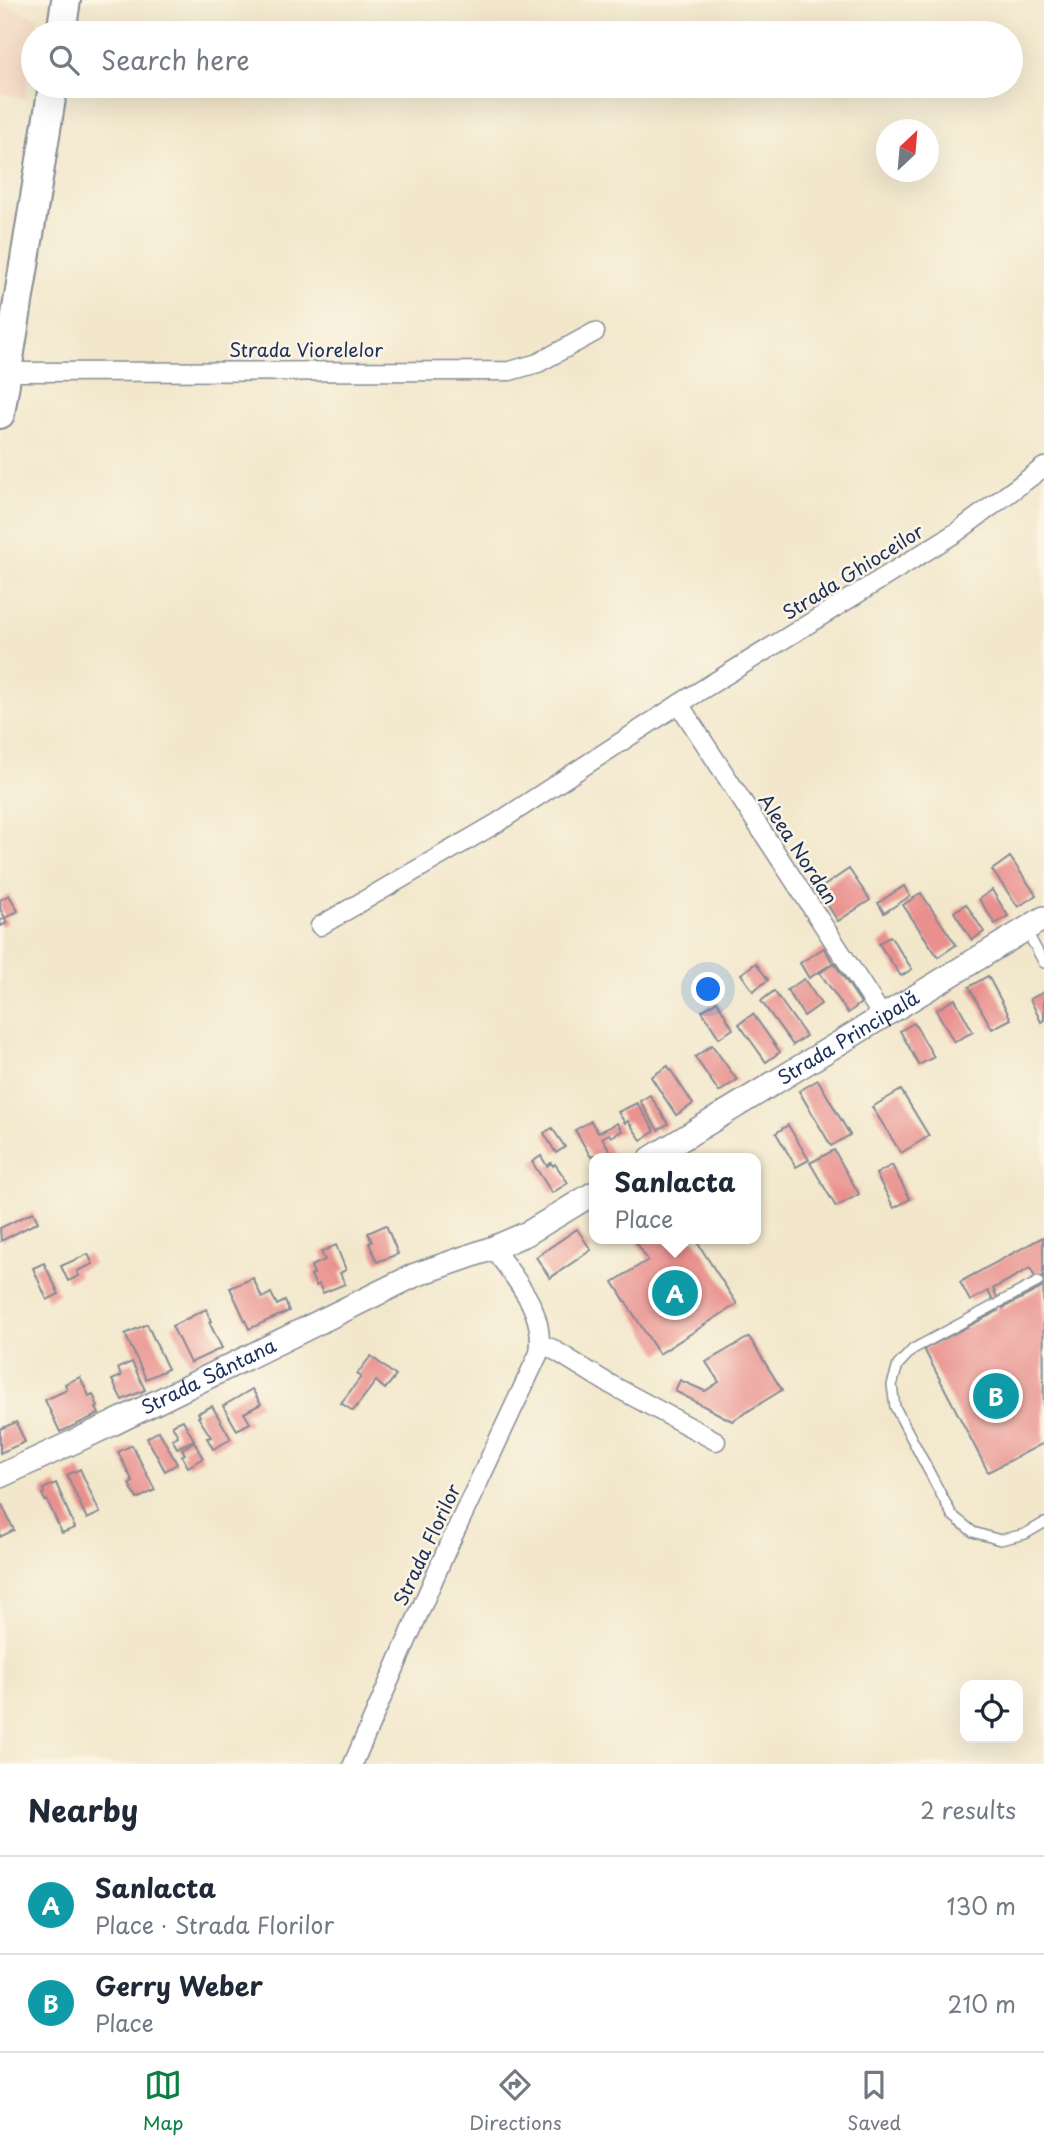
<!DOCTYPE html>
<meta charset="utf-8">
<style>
body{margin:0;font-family:"Playpen Sans",sans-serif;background:#f2f2f3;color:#1f2937}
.controls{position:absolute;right:21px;bottom:21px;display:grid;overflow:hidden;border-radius:14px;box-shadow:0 7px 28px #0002}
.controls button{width:63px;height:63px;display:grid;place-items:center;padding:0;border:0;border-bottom:2px solid #e0e1e3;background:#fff;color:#1f2937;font:35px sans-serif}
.compass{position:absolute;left:876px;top:119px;width:63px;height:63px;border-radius:50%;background:#fff;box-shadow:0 7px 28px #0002;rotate:26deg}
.you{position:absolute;left:709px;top:990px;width:24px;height:24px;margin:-18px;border:5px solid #fff;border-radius:50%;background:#1a73e8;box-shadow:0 0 0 10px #1a73e833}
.badge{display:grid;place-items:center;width:46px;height:46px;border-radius:50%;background:#0b8043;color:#fff;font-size:23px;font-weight:700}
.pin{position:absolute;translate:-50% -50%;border:4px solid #fff;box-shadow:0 2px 7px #0006}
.popup{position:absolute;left:589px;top:1153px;width:172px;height:91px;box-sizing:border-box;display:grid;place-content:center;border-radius:14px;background:#fff;filter:drop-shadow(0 2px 5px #0005);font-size:23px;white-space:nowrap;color:#747a83}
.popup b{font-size:26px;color:#1f2937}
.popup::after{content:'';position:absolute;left:50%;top:100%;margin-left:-14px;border:14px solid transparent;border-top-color:#fff}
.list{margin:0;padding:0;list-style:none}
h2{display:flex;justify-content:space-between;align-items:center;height:91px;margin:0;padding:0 28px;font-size:30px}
h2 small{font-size:23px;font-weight:400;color:#747a83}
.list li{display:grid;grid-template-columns:46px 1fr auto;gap:21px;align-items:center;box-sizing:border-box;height:98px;padding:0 28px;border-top:2px solid #e0e1e3}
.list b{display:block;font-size:26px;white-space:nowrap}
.list p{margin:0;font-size:23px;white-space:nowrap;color:#747a83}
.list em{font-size:23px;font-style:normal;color:#747a83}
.icon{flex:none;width:38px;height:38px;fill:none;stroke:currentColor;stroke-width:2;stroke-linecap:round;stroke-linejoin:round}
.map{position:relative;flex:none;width:1044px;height:1764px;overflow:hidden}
.search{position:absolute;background:#fff;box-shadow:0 7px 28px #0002;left:21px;right:21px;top:21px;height:77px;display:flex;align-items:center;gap:18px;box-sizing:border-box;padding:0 24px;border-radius:38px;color:#747a83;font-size:26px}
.sheet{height:287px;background:#fff}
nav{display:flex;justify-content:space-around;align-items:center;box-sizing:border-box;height:98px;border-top:2px solid #e0e1e3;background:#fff;font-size:19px;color:#747a83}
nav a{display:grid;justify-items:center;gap:4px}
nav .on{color:#0b8043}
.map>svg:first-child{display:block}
</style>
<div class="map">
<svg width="1044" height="1764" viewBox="0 0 1044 1764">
<rect width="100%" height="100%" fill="#fcf5e5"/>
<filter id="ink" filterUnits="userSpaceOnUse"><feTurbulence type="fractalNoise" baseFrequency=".0143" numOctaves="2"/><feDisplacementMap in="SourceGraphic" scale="14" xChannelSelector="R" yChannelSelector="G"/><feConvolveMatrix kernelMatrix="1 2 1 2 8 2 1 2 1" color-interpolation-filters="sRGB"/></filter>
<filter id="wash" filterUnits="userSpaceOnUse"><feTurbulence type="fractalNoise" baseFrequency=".00686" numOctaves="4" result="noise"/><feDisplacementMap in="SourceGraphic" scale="28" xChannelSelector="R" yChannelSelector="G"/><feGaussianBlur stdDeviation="1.57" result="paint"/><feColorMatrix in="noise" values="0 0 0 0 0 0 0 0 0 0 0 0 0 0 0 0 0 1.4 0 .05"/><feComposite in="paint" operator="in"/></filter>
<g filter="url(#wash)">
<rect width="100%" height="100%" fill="#f2e7cb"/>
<path fill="#f3d4be" d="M 0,5 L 38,17 L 36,33 L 33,33 L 33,47 L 25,99 L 0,93 Z"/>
<g id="blocks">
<g fill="#e9908e" fill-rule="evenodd">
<path d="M 1010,857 L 1036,895 L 1018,907 L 992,870 Z"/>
<path d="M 849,869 L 870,900 L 838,921 L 818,890 Z"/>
<path d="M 904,886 L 910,896 L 884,913 L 878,903 Z"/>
<path d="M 992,890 L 1008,916 L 995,924 L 979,899 Z"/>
<path d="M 921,893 L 956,945 L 938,957 L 903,905 Z"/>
<path d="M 9,895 L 18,911 L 5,918 L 7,923 L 1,926 L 0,921 L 5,918 L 0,909 L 0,900 Z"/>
<path d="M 966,904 L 984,932 L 972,940 L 954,912 Z"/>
<path d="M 890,936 L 912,969 L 901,976 L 879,944 Z"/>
<path d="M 824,948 L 833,963 L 809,978 L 800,963 Z"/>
<path d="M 756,963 L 768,980 L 753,991 L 741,974 Z"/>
<path d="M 834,963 L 861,1003 L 848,1013 L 820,973 Z"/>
<path d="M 988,976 L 1011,1019 L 992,1029 L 969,987 Z"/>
<path d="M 804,979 L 821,1004 L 804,1016 L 787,990 Z"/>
<path d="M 774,991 L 806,1036 L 793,1045 L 761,1001 Z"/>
<path d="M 1044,992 L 1044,1020 L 1041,1022 L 1030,999 Z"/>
<path d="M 955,999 L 973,1032 L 954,1042 L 936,1010 Z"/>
<path d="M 717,1001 L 733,1029 L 719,1038 L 702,1011 Z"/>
<path d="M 753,1014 L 780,1052 L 766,1062 L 739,1024 Z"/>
<path d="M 914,1023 L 934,1057 L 919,1065 L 900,1031 Z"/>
<path d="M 712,1045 L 737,1080 L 719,1092 L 695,1057 Z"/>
<path d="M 668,1066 L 693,1104 L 676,1115 L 651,1077 Z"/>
<path d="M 818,1080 L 850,1135 L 831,1146 L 799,1091 Z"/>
<path d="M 901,1090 L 929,1136 L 901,1153 L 872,1107 Z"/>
<path d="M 650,1095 L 668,1124 L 658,1130 L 640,1101 Z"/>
<path d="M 637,1103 L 655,1131 L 641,1140 L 628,1121 L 625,1123 L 618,1112 Z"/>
<path d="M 591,1121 L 598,1133 L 617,1123 L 622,1131 L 611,1137 L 609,1134 L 602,1138 L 615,1158 L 596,1158 L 595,1155 L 591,1157 L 575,1130 Z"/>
<path d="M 788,1125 L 809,1160 L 796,1167 L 776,1133 Z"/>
<path d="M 552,1128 L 565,1147 L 556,1153 L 544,1133 Z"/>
<path d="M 834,1150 L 859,1194 L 836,1207 L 810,1163 Z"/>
<path d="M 541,1156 L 547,1166 L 551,1163 L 553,1166 L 555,1164 L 568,1183 L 552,1193 L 532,1162 Z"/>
<path d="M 892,1165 L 910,1199 L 894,1208 L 876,1174 Z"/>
<path d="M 33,1212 L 38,1222 L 1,1241 L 0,1228 Z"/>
<path d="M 386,1225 L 398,1254 L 377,1262 L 369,1243 L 372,1242 L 368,1233 Z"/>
<path d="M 577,1229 L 591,1250 L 550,1278 L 536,1257 Z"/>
<path d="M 1043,1237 L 1044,1443 L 988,1472 L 924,1349 L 998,1311 L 988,1291 L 970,1301 L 960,1282 ZM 1030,1268 L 1041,1288 L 1003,1308 L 993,1289 Z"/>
<path d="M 634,1239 L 666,1239 L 670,1245 L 680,1239 L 695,1239 L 737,1304 L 659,1354 L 613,1282 L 648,1260 Z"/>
<path d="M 336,1245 L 346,1270 L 340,1273 L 345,1284 L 323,1293 L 319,1284 L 316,1286 L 311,1275 L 314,1274 L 311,1266 L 325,1260 L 321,1252 Z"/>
<path d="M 88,1254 L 93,1264 L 77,1271 L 79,1276 L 68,1281 L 61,1266 Z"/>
<path d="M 44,1263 L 59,1294 L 47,1300 L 33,1268 Z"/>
<path d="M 253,1278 L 262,1298 L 271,1293 L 277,1305 L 285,1301 L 289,1311 L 249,1329 L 230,1288 Z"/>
<path d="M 206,1309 L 211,1321 L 209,1322 L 222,1348 L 190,1363 L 172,1326 Z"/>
<path d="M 147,1324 L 168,1369 L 146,1379 L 125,1334 Z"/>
<path d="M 749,1337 L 782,1390 L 732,1421 L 675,1391 L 680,1380 L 705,1391 L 719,1382 L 706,1362 Z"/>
<path d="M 371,1356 L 396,1376 L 385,1389 L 376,1381 L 353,1411 L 341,1403 L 361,1377 L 357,1374 Z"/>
<path d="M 132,1362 L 145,1390 L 122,1400 L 112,1380 L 121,1376 L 118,1368 Z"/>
<path d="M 80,1377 L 89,1396 L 93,1394 L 98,1407 L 96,1408 L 99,1414 L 60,1432 L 45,1400 L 67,1390 L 65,1384 Z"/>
<path d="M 252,1389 L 261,1404 L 244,1413 L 250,1423 L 237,1430 L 223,1406 Z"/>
<path d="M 212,1406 L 231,1439 L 213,1449 L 207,1438 L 211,1437 L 198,1417 L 200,1416 L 198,1413 Z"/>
<path d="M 183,1420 L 194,1440 L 177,1448 L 172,1439 L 178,1436 L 172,1425 Z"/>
<path d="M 16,1422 L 25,1442 L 0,1453 L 0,1429 Z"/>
<path d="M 159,1431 L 177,1464 L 165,1471 L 147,1438 Z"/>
<path d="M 194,1442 L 203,1458 L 188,1467 L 182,1456 L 185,1454 L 182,1449 Z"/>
<path d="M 132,1445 L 155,1490 L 137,1499 L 129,1484 L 133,1482 L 118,1452 Z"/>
<path d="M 80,1469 L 100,1513 L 87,1519 L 67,1475 Z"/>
<path d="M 56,1483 L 75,1528 L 62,1533 L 47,1500 L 45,1501 L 42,1494 L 44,1493 L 43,1489 Z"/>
<path d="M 2,1505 L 14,1530 L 0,1537 L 0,1506 Z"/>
</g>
</g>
</g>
<g filter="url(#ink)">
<use href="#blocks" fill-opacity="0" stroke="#868b94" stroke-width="2"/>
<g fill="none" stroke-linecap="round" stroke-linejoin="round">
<g stroke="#868b94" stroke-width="12">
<g id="service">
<path d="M 1026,930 L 1044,963"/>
<path d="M 1000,1302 L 1038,1282"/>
<path d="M 995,1305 L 913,1349 L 898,1365 L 892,1385 L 895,1407 L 952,1515 L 973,1532 L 1000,1540 L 1025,1534 L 1044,1523"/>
</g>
</g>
<g stroke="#868b94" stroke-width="21">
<g id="minor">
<path d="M 8,372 L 510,371 L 538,363 L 595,332"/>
<path d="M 679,704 L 883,1017"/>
<path d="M 320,926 L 497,823 L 679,704 L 957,532 L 1044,467"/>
<path d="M 540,1344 L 551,1348 L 606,1382 L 716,1441"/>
<path d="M 353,1764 L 446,1551 L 539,1353 C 546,1311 515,1279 493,1248"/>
</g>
</g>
<g stroke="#868b94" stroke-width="26">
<g id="tertiary">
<path id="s1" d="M 651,1158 L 1044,918"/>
<path id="s2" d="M 0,1476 L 112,1424 L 415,1275 L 493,1248 L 528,1233 L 594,1193"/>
</g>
</g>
<g stroke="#868b94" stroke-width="32">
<g id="primary">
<path d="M 61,33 L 66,0"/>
<path d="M 0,414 L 53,86"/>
</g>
</g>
<use href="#service" stroke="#fff" stroke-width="9"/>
<use href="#minor" stroke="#fff" stroke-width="18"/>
<use href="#tertiary" stroke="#fff" stroke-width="23"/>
<use href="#primary" stroke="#fff" stroke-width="28"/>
</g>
</g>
<g text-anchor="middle" stroke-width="5" stroke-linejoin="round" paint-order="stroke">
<g font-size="19" fill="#1b2f5e" stroke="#fcf5e5">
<text x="306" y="357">Strada Viorelelor</text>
<text transform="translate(853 572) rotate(-32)" y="7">Strada Ghioceilor</text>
<text transform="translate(798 849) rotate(57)" y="7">Aleea Nordan</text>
<text dy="7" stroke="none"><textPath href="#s1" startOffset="231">Strada Principală</textPath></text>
<text dy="7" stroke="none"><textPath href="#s2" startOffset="231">Strada Sântana</textPath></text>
<text transform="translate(427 1545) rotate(-65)" y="7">Strada Florilor</text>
</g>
</g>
</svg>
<div class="controls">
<button><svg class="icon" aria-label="locate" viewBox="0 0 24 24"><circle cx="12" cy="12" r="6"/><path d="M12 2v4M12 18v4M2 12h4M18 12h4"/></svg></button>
</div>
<svg class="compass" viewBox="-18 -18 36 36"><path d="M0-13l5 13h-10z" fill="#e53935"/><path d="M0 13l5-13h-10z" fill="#747a83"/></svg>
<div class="you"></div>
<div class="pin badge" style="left:675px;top:1293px;background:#0f9aa8">A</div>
<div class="popup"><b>Sanlacta</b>Place</div>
<div class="pin badge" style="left:996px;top:1396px;background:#0f9aa8">B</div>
<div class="search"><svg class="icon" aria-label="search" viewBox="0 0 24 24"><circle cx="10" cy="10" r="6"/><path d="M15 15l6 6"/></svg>Search here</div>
</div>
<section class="sheet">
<h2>Nearby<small>2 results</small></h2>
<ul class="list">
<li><span class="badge" style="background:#0f9aa8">A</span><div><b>Sanlacta</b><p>Place · Strada Florilor</p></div><em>130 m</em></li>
<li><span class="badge" style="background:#0f9aa8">B</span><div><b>Gerry Weber</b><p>Place</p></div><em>210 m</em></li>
</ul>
</section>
<nav>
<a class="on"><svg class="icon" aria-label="map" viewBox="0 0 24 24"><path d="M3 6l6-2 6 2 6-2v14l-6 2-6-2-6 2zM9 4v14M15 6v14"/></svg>Map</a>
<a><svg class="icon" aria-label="directions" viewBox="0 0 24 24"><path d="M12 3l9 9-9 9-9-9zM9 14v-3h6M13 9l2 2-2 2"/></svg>Directions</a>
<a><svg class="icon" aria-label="saved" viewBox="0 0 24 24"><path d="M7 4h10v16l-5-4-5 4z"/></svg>Saved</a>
</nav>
